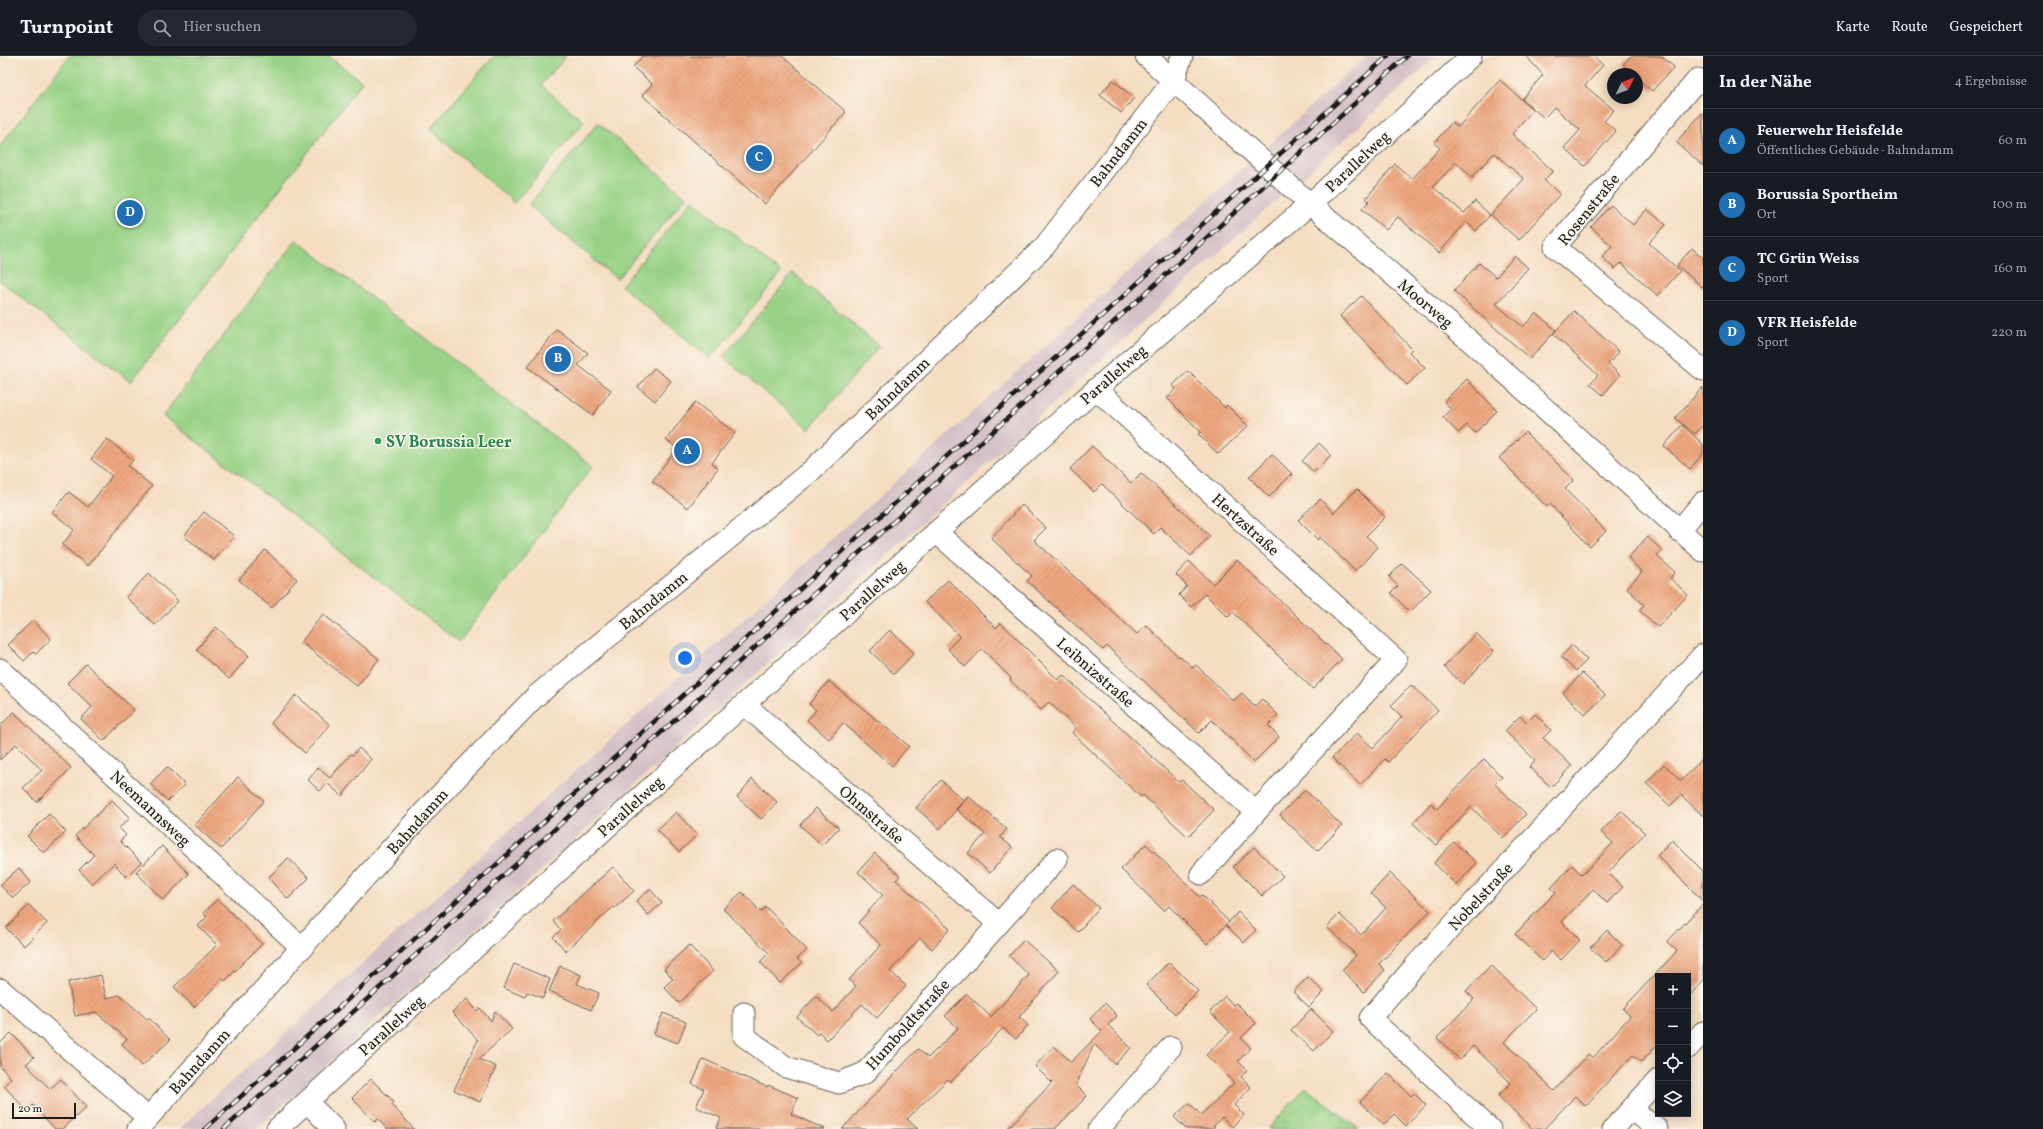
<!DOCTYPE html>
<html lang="de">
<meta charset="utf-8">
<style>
body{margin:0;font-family:Vollkorn,serif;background:#242831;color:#f1f3f6}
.controls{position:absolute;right:12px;bottom:12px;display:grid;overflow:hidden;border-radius:0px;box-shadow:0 2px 10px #0003}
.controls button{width:36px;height:36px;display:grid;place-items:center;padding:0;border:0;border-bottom:1px solid #363941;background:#171b24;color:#f1f3f6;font:20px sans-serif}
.compass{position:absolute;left:1607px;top:12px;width:36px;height:36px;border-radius:50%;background:#171b24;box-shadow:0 2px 10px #0003;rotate:48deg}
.scale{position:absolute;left:12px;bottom:10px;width:64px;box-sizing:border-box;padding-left:4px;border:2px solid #1c1c1c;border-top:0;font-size:11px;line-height:14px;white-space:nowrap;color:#1c1c1c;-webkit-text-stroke:3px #fbf7ec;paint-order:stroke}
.you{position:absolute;left:685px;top:602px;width:14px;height:14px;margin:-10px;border:3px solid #fff;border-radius:50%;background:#1a73e8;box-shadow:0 0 0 6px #1a73e833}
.badge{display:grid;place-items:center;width:26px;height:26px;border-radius:50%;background:#1f6fb2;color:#fff;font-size:13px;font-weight:700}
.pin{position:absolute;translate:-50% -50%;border:2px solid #fff;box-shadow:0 1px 4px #0006}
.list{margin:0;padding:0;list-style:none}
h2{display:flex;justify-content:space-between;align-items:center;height:52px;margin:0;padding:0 16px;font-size:17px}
h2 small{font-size:13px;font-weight:400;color:#9ea1a6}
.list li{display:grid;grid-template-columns:26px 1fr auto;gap:12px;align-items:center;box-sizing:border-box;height:64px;padding:0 16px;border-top:1px solid #363941}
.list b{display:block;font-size:15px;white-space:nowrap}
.list p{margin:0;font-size:13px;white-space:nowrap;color:#9ea1a6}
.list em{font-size:13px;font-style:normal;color:#9ea1a6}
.icon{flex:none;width:22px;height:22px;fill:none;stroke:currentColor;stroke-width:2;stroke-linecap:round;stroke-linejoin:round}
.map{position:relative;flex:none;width:1703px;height:1073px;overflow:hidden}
header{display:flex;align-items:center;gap:24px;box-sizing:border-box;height:56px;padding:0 20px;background:#171b24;border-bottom:1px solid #363941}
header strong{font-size:19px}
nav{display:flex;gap:22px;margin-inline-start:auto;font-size:14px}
.search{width:280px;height:36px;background:#242831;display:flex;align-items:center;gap:10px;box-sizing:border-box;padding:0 14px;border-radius:22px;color:#9ea1a6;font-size:15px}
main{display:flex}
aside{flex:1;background:#171b24}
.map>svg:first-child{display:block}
</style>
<header>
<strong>Turnpoint</strong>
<div class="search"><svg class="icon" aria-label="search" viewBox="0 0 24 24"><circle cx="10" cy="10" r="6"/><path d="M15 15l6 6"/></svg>Hier suchen</div>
<nav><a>Karte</a><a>Route</a><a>Gespeichert</a></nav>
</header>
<main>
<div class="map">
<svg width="1703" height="1073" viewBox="0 0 1703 1073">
<defs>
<pattern id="park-crowns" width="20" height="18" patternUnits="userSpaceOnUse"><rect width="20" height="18" fill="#99d286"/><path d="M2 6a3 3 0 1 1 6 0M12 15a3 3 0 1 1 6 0" fill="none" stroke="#83b473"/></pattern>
<pattern id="building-hatch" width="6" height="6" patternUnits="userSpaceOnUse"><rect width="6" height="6" fill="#eda67e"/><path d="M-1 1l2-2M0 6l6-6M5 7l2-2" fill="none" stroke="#cb8e6c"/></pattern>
</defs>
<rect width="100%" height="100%" fill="#fbf7ec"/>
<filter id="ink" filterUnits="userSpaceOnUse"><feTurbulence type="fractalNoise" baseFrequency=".025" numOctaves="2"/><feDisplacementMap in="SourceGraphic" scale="8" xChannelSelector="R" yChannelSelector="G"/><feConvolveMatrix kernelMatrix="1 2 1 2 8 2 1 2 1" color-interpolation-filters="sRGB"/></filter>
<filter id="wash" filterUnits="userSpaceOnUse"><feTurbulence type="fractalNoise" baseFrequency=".012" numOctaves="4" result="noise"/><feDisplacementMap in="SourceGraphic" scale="16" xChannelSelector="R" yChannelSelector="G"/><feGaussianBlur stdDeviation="0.9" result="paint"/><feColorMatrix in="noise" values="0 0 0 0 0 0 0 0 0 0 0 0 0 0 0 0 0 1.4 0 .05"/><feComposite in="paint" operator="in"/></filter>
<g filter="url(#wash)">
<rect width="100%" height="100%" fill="#f4ddc1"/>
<path fill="#d2bec5" d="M 1367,0 L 1437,0 L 1226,190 L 257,1073 L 179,1073 Z"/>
<g fill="#99d286" stroke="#5a7751">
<path d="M 69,0 L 328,0 L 362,26 L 131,326 L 0,225 L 0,90 Z"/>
<path d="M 494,0 L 566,0 L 541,29 L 584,66 L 514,147 L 430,73 Z"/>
<path d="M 598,67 L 686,141 L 617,223 L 529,149 Z"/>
<path d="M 692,144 L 781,217 L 710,303 L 621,230 Z"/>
<path d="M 296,184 L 593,410 L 459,586 L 163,360 Z"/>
<path d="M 793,217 L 879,290 L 809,373 L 723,301 Z"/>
</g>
<path fill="url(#park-crowns)" stroke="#5a7751" d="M 1306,1031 L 1359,1073 L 1268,1073 Z"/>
<g id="blocks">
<g fill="url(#building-hatch)">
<path d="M 643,0 L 782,0 L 846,56 L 765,148 L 642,39 L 652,28 L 633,11 Z"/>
<path d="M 1526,0 L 1593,0 L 1603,9 L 1585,30 L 1614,54 L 1604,65 L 1616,75 L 1585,110 L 1564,92 L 1580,74 L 1554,51 L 1544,62 L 1522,43 L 1543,19 Z"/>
<path d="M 1631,0 L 1661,0 L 1674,11 L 1652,35 L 1637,22 L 1637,18 L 1633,18 L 1623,9 Z"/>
<path d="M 1113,24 L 1134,42 L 1121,57 L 1100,39 Z"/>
<path d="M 1500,24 L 1533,54 L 1512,78 L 1553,115 L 1544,124 L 1560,138 L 1519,184 L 1491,159 L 1524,123 L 1494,97 L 1472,121 L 1456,106 L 1433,131 L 1464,157 L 1475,145 L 1490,159 L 1476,175 L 1466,166 L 1439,197 L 1398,161 L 1386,174 L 1362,153 L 1369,145 L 1366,142 L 1395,108 L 1412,123 L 1440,92 L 1434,87 L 1452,66 L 1458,71 Z"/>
<path d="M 1703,56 L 1703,110 L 1676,86 Z"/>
<path d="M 1611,149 L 1633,169 L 1647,153 L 1666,169 L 1649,187 L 1680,215 L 1658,240 L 1621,207 L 1615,213 L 1602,201 L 1612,190 L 1591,171 Z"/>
<path d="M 1692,192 L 1703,202 L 1703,232 L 1677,209 Z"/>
<path d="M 1515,200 L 1528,212 L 1496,248 L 1523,271 L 1536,257 L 1556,274 L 1530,303 L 1454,235 L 1479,207 L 1496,221 Z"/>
<path d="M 1361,240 L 1412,293 L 1409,296 L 1425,312 L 1407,329 L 1340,260 Z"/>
<path d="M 1574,255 L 1619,296 L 1608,308 L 1620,319 L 1603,339 L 1590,328 L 1598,319 L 1553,278 Z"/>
<path d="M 557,273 L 588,297 L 578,309 L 611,334 L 593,359 L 527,311 Z"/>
<path d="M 654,312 L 671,325 L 655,345 L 638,331 Z"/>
<path d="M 1188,315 L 1225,352 L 1227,349 L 1248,370 L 1218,398 L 1198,378 L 1201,376 L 1167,342 L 1176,333 L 1173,329 Z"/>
<path d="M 1467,323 L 1497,355 L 1475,377 L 1467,369 L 1458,377 L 1443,361 L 1451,353 L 1444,345 Z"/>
<path d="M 1703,331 L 1703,369 L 1695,378 L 1675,362 Z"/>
<path d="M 695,346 L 735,377 L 712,407 L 718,412 L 688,452 L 652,425 L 677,392 L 666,384 Z"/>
<path d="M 1682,369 L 1703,388 L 1703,398 L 1690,413 L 1664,390 Z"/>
<path d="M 1525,376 L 1574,424 L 1565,433 L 1606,475 L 1590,491 L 1550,448 L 1547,451 L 1499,402 Z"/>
<path d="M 107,383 L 133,404 L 128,410 L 152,430 L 88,510 L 62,489 L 74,474 L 52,456 L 69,436 L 88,451 L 112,420 L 91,403 Z"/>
<path d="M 1319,387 L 1331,399 L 1314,416 L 1302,405 Z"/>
<path d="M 1092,390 L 1131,427 L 1141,417 L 1210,480 L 1191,500 L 1160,471 L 1154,478 L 1102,428 L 1094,436 L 1070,413 Z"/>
<path d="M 1272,398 L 1292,418 L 1269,441 L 1249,421 Z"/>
<path d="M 1357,433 L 1385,461 L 1366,480 L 1378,491 L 1355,515 L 1320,481 L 1318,484 L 1298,464 L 1320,443 L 1334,457 Z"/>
<path d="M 1022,449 L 1046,472 L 1034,484 L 1137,578 L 1146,569 L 1179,601 L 1180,600 L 1193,612 L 1196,609 L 1233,645 L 1242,637 L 1255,650 L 1262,643 L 1278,659 L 1268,669 L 1279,681 L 1254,706 L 1212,664 L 1199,677 L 1107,590 L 1103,594 L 1027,525 L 1032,520 L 991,482 Z"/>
<path d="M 204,456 L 234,480 L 214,504 L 184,480 Z"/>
<path d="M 1647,481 L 1662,494 L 1657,500 L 1675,516 L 1670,522 L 1688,539 L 1658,571 L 1639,554 L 1644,549 L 1627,532 L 1642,516 L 1628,502 Z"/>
<path d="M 265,494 L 297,523 L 272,552 L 239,524 Z"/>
<path d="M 1237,504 L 1342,603 L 1313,633 L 1233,556 L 1228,561 L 1205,538 L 1191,551 L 1179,539 L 1187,530 L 1176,519 L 1189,505 L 1213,528 Z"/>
<path d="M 1402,507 L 1431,534 L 1410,556 L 1391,537 L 1398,530 L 1389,521 Z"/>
<path d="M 149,517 L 178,545 L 155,569 L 126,541 Z"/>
<path d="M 948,524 L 996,572 L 1001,567 L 1058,624 L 1063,619 L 1179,726 L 1182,724 L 1214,754 L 1188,781 L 1143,739 L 1141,741 L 1072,677 L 1076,672 L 1049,646 L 1041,654 L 1010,624 L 1011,622 L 982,593 L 965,611 L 948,593 L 960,580 L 925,546 Z"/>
<path d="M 323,558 L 379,603 L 357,630 L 301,586 Z"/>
<path d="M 33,564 L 51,583 L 36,598 L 33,596 L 24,605 L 8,589 Z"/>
<path d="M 216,571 L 249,600 L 229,623 L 196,594 Z"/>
<path d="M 890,574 L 914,597 L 894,618 L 870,595 Z"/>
<path d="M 1476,577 L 1494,595 L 1463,628 L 1444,611 Z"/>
<path d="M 1572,589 L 1587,604 L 1576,615 L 1561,601 Z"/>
<path d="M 86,608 L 134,654 L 104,685 L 81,663 L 92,651 L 67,627 Z"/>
<path d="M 1582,617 L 1605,639 L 1585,659 L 1563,637 Z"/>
<path d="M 829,625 L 909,690 L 892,710 L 843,667 L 829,683 L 807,664 L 816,654 L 809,648 Z"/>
<path d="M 1411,629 L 1438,654 L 1388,706 L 1385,703 L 1360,729 L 1332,702 L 1357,677 L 1373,692 L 1402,661 L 1391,650 Z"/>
<path d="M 296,639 L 330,669 L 305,697 L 271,667 Z"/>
<path d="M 14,656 L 71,712 L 37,746 L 23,732 L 42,714 L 16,688 L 0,704 L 0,670 Z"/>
<path d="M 1535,658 L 1551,674 L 1543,682 L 1572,710 L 1551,731 L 1529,711 L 1535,704 L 1505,675 L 1520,660 L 1527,666 Z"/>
<path d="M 359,692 L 371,703 L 342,740 L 327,727 L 320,735 L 308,724 L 318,712 L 330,722 L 351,698 L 353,699 Z"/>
<path d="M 1703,702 L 1703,760 L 1681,739 L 1670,750 L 1646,727 L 1664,708 L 1681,725 Z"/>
<path d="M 1484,703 L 1502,721 L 1495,728 L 1526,758 L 1503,782 L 1471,751 L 1436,789 L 1413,767 L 1431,747 L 1437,753 Z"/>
<path d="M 167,711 L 185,729 L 168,745 L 150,728 Z"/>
<path d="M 238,721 L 264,745 L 221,793 L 195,769 Z"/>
<path d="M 752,723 L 777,746 L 761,763 L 737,741 Z"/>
<path d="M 941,724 L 964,745 L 940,773 L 916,752 Z"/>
<path d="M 1305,734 L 1342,770 L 1317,795 L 1280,759 Z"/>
<path d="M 968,740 L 1007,773 L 1000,781 L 1012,791 L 990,817 L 968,797 L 985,778 L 956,753 Z"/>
<path d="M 112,744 L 130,762 L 119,772 L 126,779 L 120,785 L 141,806 L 126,821 L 114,807 L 92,828 L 79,814 L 94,799 L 75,780 Z"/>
<path d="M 816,752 L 839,772 L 822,789 L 800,769 Z"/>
<path d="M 1621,755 L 1645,777 L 1608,817 L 1623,831 L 1607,847 L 1593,833 L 1562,866 L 1580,884 L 1561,904 L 1551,895 L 1542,905 L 1515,878 L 1556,836 L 1551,832 L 1572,809 L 1582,819 L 1613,787 L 1601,776 Z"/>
<path d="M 676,756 L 697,779 L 679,796 L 657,774 Z"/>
<path d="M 49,758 L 66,776 L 44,797 L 27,780 Z"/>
<path d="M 1672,784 L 1703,815 L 1703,845 L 1657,799 Z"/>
<path d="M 1454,786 L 1477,807 L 1456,829 L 1434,807 Z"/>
<path d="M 1146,788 L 1200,841 L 1202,839 L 1229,866 L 1207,888 L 1169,850 L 1164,855 L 1121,813 Z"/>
<path d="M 162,790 L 189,818 L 163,844 L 136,816 Z"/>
<path d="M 1254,791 L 1283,820 L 1262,840 L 1233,811 Z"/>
<path d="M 875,797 L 900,820 L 896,824 L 950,873 L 932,893 L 920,882 L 890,915 L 906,930 L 877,962 L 862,948 L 827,984 L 819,976 L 817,979 L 797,961 L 816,940 L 833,956 L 856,930 L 849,924 L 881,889 L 858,867 L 883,839 L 858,816 Z"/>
<path d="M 288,802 L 309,822 L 288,843 L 268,822 Z"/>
<path d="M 613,811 L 634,835 L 615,852 L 613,851 L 566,895 L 553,881 L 561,874 L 553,865 Z"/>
<path d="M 19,812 L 31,826 L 13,842 L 0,829 Z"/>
<path d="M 1390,817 L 1430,855 L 1379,908 L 1385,914 L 1364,936 L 1342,914 L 1356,899 L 1327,871 L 1339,858 L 1361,879 L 1386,852 L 1371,837 Z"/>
<path d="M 1073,828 L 1099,852 L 1078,876 L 1052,852 Z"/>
<path d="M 650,833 L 662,847 L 648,859 L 636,845 Z"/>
<path d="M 742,836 L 761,856 L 766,851 L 807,894 L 797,903 L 802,907 L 780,927 L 760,906 L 769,897 L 723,853 Z"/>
<path d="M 218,843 L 262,888 L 225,925 L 223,923 L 194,951 L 174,931 L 217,889 L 198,870 L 207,861 L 203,857 Z"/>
<path d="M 1703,848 L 1703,925 L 1688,941 L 1688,920 L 1658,920 L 1658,988 L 1641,1006 L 1633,999 L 1585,1050 L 1575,1040 L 1544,1073 L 1533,1073 L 1498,1040 L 1511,1027 L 1473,990 L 1460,1004 L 1437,982 L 1474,943 L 1466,935 L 1491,909 L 1536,953 L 1504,986 L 1554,1035 L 1588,998 L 1593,1002 L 1630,960 L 1623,953 L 1677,895 L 1667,886 Z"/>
<path d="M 29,849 L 47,867 L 24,890 L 6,872 Z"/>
<path d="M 1238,856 L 1256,874 L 1244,887 L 1226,869 Z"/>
<path d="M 1607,874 L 1622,889 L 1606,906 L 1590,892 Z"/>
<path d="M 1024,884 L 1059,915 L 1019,961 L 1028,969 L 1016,983 L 1003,972 L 951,1026 L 948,1023 L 907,1063 L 918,1073 L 842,1073 L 918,993 L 928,1002 L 958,972 L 945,960 L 967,938 L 991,961 L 1029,919 L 1009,900 Z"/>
<path d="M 689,889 L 713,915 L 679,947 L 664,931 L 673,923 L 664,913 Z"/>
<path d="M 1169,906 L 1198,935 L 1175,958 L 1146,929 Z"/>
<path d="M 514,908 L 550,923 L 543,942 L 527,936 L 525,941 L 504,932 Z"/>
<path d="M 560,910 L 581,919 L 577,928 L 599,937 L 591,954 L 549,935 Z"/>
<path d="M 101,919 L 106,942 L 120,939 L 148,964 L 149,962 L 170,984 L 142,1010 L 122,988 L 127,983 L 96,956 L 75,960 L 68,926 Z"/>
<path d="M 1308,921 L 1324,936 L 1309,951 L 1293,936 Z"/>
<path d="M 1225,940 L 1233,949 L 1236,947 L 1256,967 L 1241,982 L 1251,992 L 1238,1005 L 1247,1014 L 1241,1021 L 1251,1031 L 1234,1049 L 1244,1059 L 1232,1071 L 1222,1061 L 1213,1071 L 1215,1073 L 1186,1073 L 1174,1061 L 1189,1047 L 1201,1059 L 1234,1027 L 1206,999 L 1230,976 L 1210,956 Z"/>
<path d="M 467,943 L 477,955 L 480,952 L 491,965 L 495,955 L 512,973 L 479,1003 L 496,1011 L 480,1046 L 454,1034 L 478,984 L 452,956 Z"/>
<path d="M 1105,947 L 1117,960 L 1108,969 L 1131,992 L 1115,1008 L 1094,988 L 1076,1029 L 1087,1040 L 1055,1073 L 1007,1073 L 1052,1027 L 1035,1010 L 1054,990 L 1071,1006 L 1102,975 L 1090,963 Z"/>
<path d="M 1311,953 L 1333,975 L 1314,995 L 1291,974 Z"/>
<path d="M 663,957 L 686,966 L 678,987 L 654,978 Z"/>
<path d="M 11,977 L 34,1001 L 26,1008 L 50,1033 L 61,1023 L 86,1051 L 63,1073 L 55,1073 L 33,1049 L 27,1055 L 4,1030 L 11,1022 L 0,1010 L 0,987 Z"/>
<path d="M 703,1003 L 767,1031 L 768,1029 L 798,1042 L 791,1058 L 825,1073 L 716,1073 L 721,1062 L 696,1051 L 704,1033 L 692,1028 Z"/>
<path d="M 1388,1017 L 1411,1040 L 1414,1037 L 1426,1049 L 1406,1070 L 1394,1058 L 1384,1069 L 1360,1046 Z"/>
<path d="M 371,1023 L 394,1046 L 392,1049 L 414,1073 L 387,1073 L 378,1063 L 375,1066 L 352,1042 Z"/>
</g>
</g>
</g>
<g filter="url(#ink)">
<use href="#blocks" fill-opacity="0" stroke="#686056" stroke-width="1"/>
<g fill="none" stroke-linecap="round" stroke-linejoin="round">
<g stroke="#686056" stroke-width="23">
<g id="minor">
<path d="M 1146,0 L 1310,148 L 1470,285 L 1703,495"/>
<path d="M 1703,27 L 1698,23 L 1555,191 L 1703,314"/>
<path d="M 1679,475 L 1703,446"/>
<path d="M 936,476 L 1256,756 L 1396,604 L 1096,333"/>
<path d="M 0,613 L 302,892"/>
<path d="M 745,649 L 998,867"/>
<path d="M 1201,818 L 1256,756"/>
<path d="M 0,933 L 147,1061"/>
<path d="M 744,957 L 744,980 L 786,1011 L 839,1027 L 865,1017 L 1057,803"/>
<path d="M 1688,992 L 1703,976"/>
<path d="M 307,1046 L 334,1073"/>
<path d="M 1632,1053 L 1657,1073"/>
<path d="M 138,1073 L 433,746 L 536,640 L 811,415 L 1044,191 L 1174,24 L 1182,0"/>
<path d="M 277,1073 L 607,771 L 1096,333 L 1310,148 L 1471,0"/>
<path d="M 1099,1073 L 1171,991"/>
<path d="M 1490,1073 L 1370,962 L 1415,910 L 1703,599"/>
<path d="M 1613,1073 L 1658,1024"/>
</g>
</g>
<use href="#minor" stroke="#fff" stroke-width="21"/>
<g stroke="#1c1c1c" stroke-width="4.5">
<g id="rail">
<path d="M 205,1073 L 1388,0"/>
<path d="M 224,1073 L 1407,0"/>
</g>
</g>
<use href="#rail" stroke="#fbf7ec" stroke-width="3" stroke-dasharray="9" stroke-linecap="butt"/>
</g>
</g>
<circle fill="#2e9e5b" stroke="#fbf7ec" stroke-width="1.5" cx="378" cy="385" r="4"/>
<g text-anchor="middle" stroke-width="3" stroke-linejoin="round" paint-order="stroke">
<g font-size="16" fill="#1c1c1c" stroke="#fbf7ec">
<text transform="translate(1118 96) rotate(-52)" y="6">Bahndamm</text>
<text transform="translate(1357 105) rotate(-43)" y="6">Parallelweg</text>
<text transform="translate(1588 153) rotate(-51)" y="6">Rosenstraße</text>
<text transform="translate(1426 247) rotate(40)" y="6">Moorweg</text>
<text transform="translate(1113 318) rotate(-41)" y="6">Parallelweg</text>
<text transform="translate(897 332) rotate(-44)" y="6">Bahndamm</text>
<text transform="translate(1246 468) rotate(42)" y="6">Hertzstraße</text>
<text transform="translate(872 534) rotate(-42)" y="6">Parallelweg</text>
<text transform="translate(653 544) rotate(-39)" y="6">Bahndamm</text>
<text transform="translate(1096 616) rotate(41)" y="6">Leibnizstraße</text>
<text transform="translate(630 750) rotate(-42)" y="6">Parallelweg</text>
<text transform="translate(151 752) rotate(43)" y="6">Neemannsweg</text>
<text transform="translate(872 758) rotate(41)" y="6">Ohmstraße</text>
<text transform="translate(417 765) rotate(-48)" y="6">Bahndamm</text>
<text transform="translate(1480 840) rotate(-47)" y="6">Nobelstraße</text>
<text transform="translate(907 968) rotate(-48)" y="6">Humboldtstraße</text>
<text transform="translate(391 969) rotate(-42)" y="6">Parallelweg</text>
<text transform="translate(199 1005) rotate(-48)" y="6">Bahndamm</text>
</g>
<g font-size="16" font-weight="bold" fill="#27864d" stroke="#fbf7ec" text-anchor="start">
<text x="386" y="391">SV Borussia Leer</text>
</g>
</g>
</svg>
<div class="controls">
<button>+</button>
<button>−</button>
<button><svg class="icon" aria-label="locate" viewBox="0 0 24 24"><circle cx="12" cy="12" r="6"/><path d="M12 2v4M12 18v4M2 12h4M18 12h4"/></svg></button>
<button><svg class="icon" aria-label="layers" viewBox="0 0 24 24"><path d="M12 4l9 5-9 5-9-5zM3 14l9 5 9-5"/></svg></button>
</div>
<svg class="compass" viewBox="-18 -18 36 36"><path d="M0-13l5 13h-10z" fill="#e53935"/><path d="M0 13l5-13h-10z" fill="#9ea1a6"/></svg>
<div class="scale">20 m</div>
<div class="you"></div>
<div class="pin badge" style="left:687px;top:395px">A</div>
<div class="pin badge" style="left:558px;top:303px">B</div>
<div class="pin badge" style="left:759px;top:102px">C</div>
<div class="pin badge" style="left:130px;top:157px">D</div>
</div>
<aside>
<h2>In der Nähe<small>4 Ergebnisse</small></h2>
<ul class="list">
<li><span class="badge">A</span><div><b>Feuerwehr Heisfelde</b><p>Öffentliches Gebäude · Bahndamm</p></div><em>60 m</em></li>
<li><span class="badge">B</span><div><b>Borussia Sportheim</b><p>Ort</p></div><em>100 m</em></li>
<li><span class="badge">C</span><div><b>TC Grün Weiss</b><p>Sport</p></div><em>160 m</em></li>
<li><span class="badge">D</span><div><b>VFR Heisfelde</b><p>Sport</p></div><em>220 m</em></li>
</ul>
</aside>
</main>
